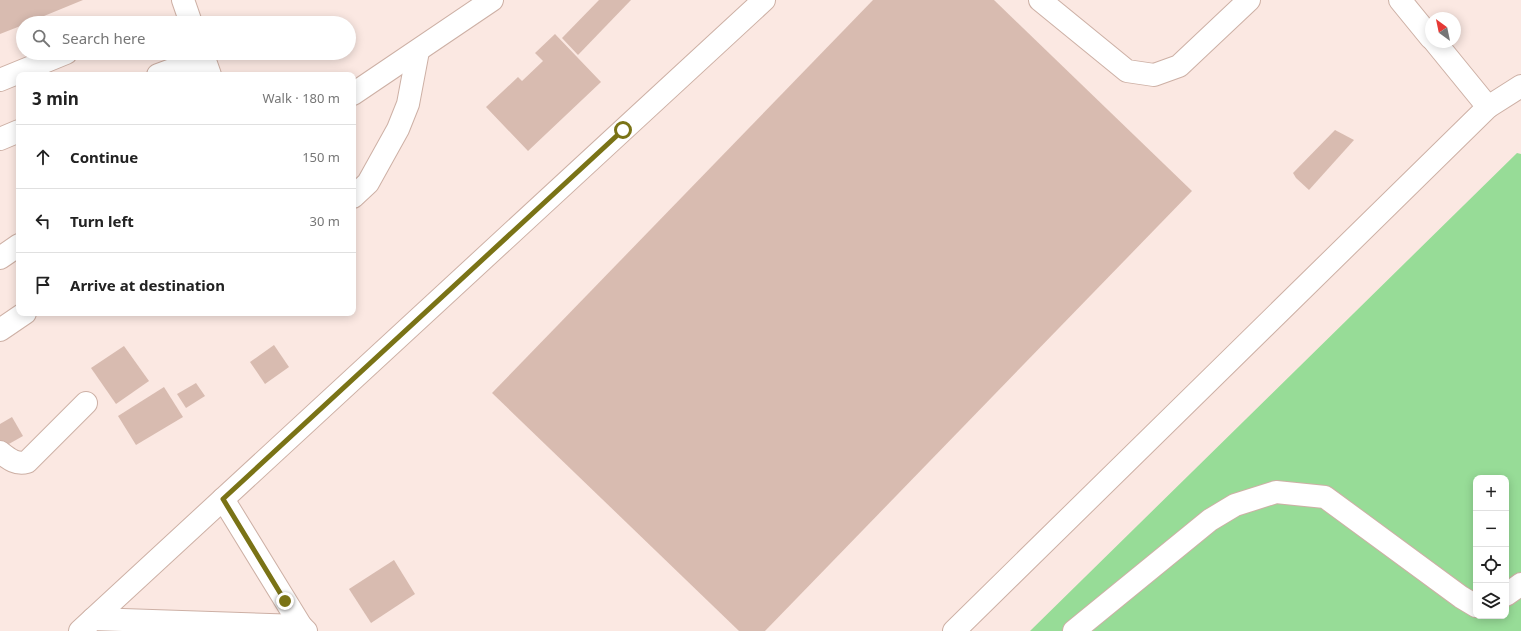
<!DOCTYPE html>
<meta charset="utf-8">
<style>
body{margin:0;font-family:"Noto Sans",sans-serif;background:#f6f6f6;color:#222}
.controls{position:absolute;right:12px;bottom:12px;display:grid;overflow:hidden;border-radius:8px;box-shadow:0 2px 10px #0003}
.controls button{width:36px;height:36px;display:grid;place-items:center;padding:0;border:0;border-bottom:1px solid #e0e0e0;background:#fff;color:#222;font:20px sans-serif}
.compass{position:absolute;left:1425px;top:12px;width:36px;height:36px;border-radius:50%;background:#fff;box-shadow:0 2px 10px #0003;rotate:327deg}
.stop{position:absolute;width:12px;height:12px;margin:-9px;border:3px solid #7a7316;border-radius:50%;background:#fff}
.stop.end{background:#7a7316;border-color:#fff;box-shadow:0 1px 4px #0008}
.list{margin:0;padding:0;list-style:none}
h2{display:flex;justify-content:space-between;align-items:center;height:52px;margin:0;padding:0 16px;font-size:17px}
h2 small{font-size:13px;font-weight:400;color:#767676}
.list li{display:grid;grid-template-columns:26px 1fr auto;gap:12px;align-items:center;box-sizing:border-box;height:64px;padding:0 16px;border-top:1px solid #e0e0e0}
.list b{display:block;font-size:15px;white-space:nowrap}
.list em{font-size:13px;font-style:normal;color:#767676}
.icon{flex:none;width:22px;height:22px;fill:none;stroke:currentColor;stroke-width:2;stroke-linecap:round;stroke-linejoin:round}
.map{position:relative;flex:none;width:1521px;height:631px;overflow:hidden}
.search{position:absolute;background:#fff;box-shadow:0 2px 10px #0003;left:16px;top:16px;width:340px;height:44px;display:flex;align-items:center;gap:10px;box-sizing:border-box;padding:0 14px;border-radius:22px;color:#767676;font-size:15px}
.panel{position:absolute;background:#fff;box-shadow:0 2px 10px #0003;left:16px;top:72px;width:340px;height:244px;border-radius:8px}
.map>svg:first-child{display:block}
</style>
<div class="map">
<svg width="1521" height="631" viewBox="0 0 1521 631">
<rect width="100%" height="100%" fill="#fbe8e2"/>
<path fill="#97dc97" fill-rule="evenodd" d="M 1517,153 L 1521,154 L 1521,631 L 1030,631 ZM 1476,478 L 1506,478 L 1506,616 L 1476,616 Z"/>
<g fill="#d8bbb0">
<path d="M 0,0 L 83,0 L 27,23 L 23,23 L 23,25 L 0,34 Z"/>
<path d="M 599,0 L 631,0 L 578,55 L 562,38 Z"/>
<path d="M 873,0 L 994,0 L 1192,191 L 765,631 L 739,631 L 492,393 Z"/>
<path d="M 555,34 L 601,82 L 528,151 L 486,107 L 518,77 L 522,81 L 543,61 L 535,53 Z"/>
<path d="M 1335,130 L 1354,140 L 1309,190 L 1296,178 L 1293,173 Z"/>
<path d="M 274,345 L 289,367 L 265,384 L 250,362 Z"/>
<path d="M 124,346 L 149,381 L 116,404 L 91,368 Z"/>
<path d="M 196,383 L 205,396 L 186,408 L 177,394 Z"/>
<path d="M 164,387 L 183,417 L 136,445 L 118,416 Z"/>
<path d="M 12,417 L 23,436 L 0,449 L 0,424 Z"/>
<path d="M 394,560 L 415,594 L 371,623 L 349,589 Z"/>
</g>
<g fill="none" stroke-linecap="round" stroke-linejoin="round">
<g stroke="#cdb0a5" stroke-width="24">
<g id="minor">
<path d="M 183,0 L 191,23"/>
<path d="M 1040,0 L 1127,71 L 1154,75 L 1179,66 L 1249,0"/>
<path d="M 1400,0 L 1431,38"/>
<path d="M 1435,42 L 1488,107"/>
<path d="M 158,75 L 204,58 L 210,75"/>
<path d="M 0,80 L 66,53"/>
<path d="M 353,94 L 492,0"/>
<path d="M 0,139 L 19,131"/>
<path d="M 353,197 L 368,183 L 398,129 L 408,104 L 418,51"/>
<path d="M 0,258 L 19,245"/>
<path d="M 0,330 L 25,313"/>
<path d="M 0,452 C 9,459 16,465 27,462 L 86,403"/>
<path d="M 223,499 L 301,626 L 306,631"/>
<path d="M 1506,595 L 1521,584"/>
<path d="M 93,619 L 301,626"/>
<path d="M 80,631 L 764,0"/>
<path d="M 954,631 L 1488,107 L 1521,86"/>
<path d="M 1074,631 L 1210,520 L 1235,505 L 1276,492 L 1325,497 L 1461,597 L 1476,606"/>
</g>
</g>
<use href="#minor" stroke="#fff" stroke-width="22"/>
</g>
<g fill="none" stroke-linecap="round" stroke-linejoin="round">
<path stroke="#7a7316" stroke-width="5" d="M 285,601 L 223,499 L 623,130"/>
</g>
</svg>
<div class="controls">
<button>+</button>
<button>−</button>
<button><svg class="icon" aria-label="locate" viewBox="0 0 24 24"><circle cx="12" cy="12" r="6"/><path d="M12 2v4M12 18v4M2 12h4M18 12h4"/></svg></button>
<button><svg class="icon" aria-label="layers" viewBox="0 0 24 24"><path d="M12 4l9 5-9 5-9-5zM3 14l9 5 9-5"/></svg></button>
</div>
<svg class="compass" viewBox="-18 -18 36 36"><path d="M0-13l5 13h-10z" fill="#e53935"/><path d="M0 13l5-13h-10z" fill="#767676"/></svg>
<div class="stop" style="left:623px;top:130px"></div>
<div class="stop end" style="left:285px;top:601px"></div>
<div class="search"><svg class="icon" aria-label="search" viewBox="0 0 24 24"><circle cx="10" cy="10" r="6"/><path d="M15 15l6 6"/></svg>Search here</div>
<section class="panel">
<h2>3 min<small>Walk · 180 m</small></h2>
<ul class="list">
<li><svg class="icon" aria-label="ahead" viewBox="0 0 24 24"><path d="M12 20V5M6 11l6-6 6 6"/></svg><div><b>Continue</b></div><em>150 m</em></li>
<li><svg class="icon" aria-label="left" viewBox="0 0 24 24"><path d="M17 20v-9H6M10 6l-5 5 5 5"/></svg><div><b>Turn left</b></div><em>30 m</em></li>
<li><svg class="icon" aria-label="arrive" viewBox="0 0 24 24"><path d="M6 21V4h12l-3 4 3 4H6"/></svg><div><b>Arrive at destination</b></div></li>
</ul>
</section>
</div>
